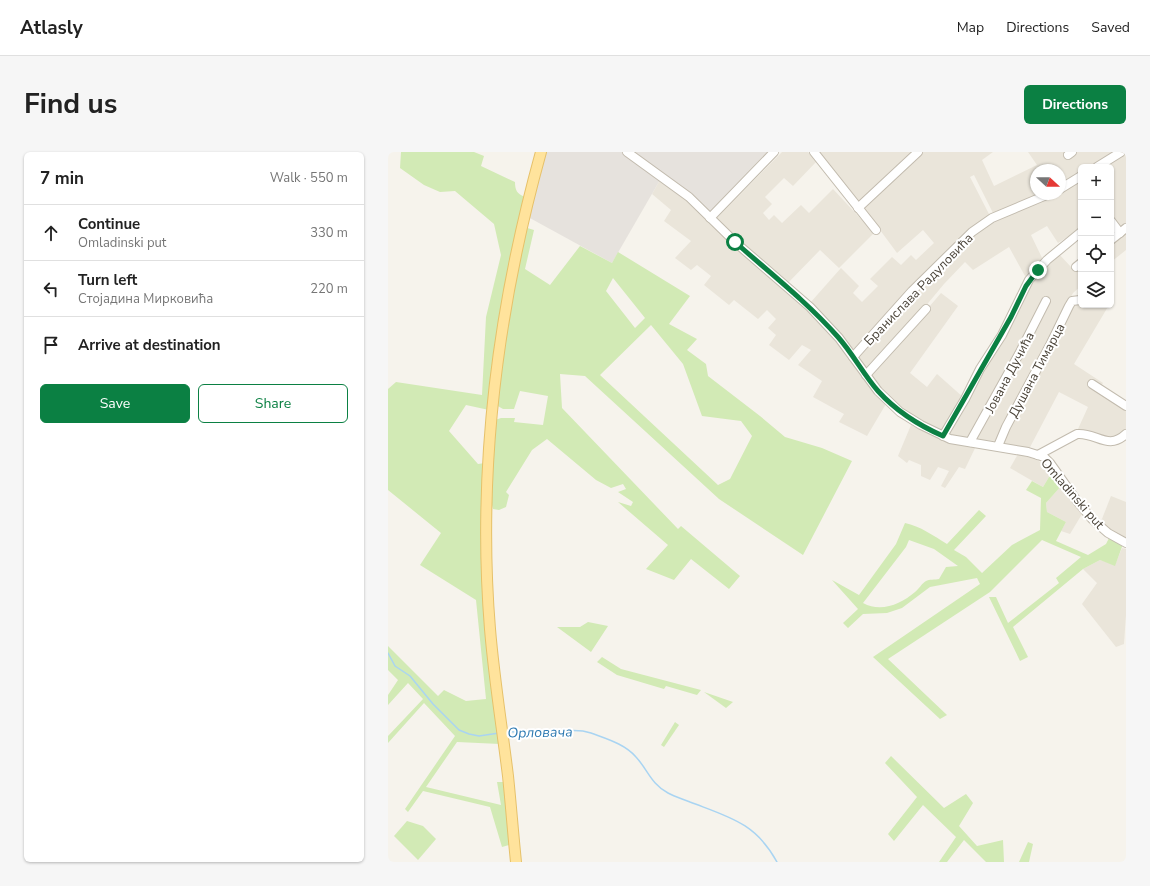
<!DOCTYPE html>
<meta charset="utf-8">
<style>
body{margin:0;font-family:"Nunito Sans",sans-serif;background:#f6f6f6;color:#222}
.controls{position:absolute;right:12px;top:12px;display:grid;overflow:hidden;border-radius:6px;box-shadow:0 1px 3px #0004}
.controls button{width:36px;height:36px;display:grid;place-items:center;padding:0;border:0;border-bottom:1px solid #e0e0e0;background:#fff;color:#222;font:20px sans-serif}
.compass{position:absolute;left:642px;top:12px;width:36px;height:36px;border-radius:50%;background:#fff;box-shadow:0 1px 3px #0004;rotate:111deg}
.stop{position:absolute;width:12px;height:12px;margin:-9px;border:3px solid #0b8043;border-radius:50%;background:#fff}
.stop.end{background:#0b8043;border-color:#fff;box-shadow:0 1px 4px #0008}
.list{margin:0;padding:0;list-style:none}
h2{display:flex;justify-content:space-between;align-items:center;height:52px;margin:0;padding:0 16px;font-size:17px}
h2 small{font-size:13px;font-weight:400;color:#767676}
.list li{display:grid;grid-template-columns:26px 1fr auto;gap:12px;align-items:center;box-sizing:border-box;height:56px;padding:0 16px;border-top:1px solid #e0e0e0}
.list b{display:block;font-size:15px;white-space:nowrap}
.list p{margin:0;font-size:13px;white-space:nowrap;color:#767676}
.list em{font-size:13px;font-style:normal;color:#767676}
.actions{display:flex;gap:8px;padding:12px 16px}
.actions a{flex:1;padding:9px 0;border:1px solid #0b8043;border-radius:6px;text-align:center;font-size:14px;color:#0b8043}
.actions .main{background:#0b8043;color:#fff}
.icon{flex:none;width:22px;height:22px;fill:none;stroke:currentColor;stroke-width:2;stroke-linecap:round;stroke-linejoin:round}
.map{position:relative;flex:none;width:738px;height:710px;overflow:hidden;border-radius:6px}
header{display:flex;align-items:center;gap:24px;box-sizing:border-box;height:56px;padding:0 20px;background:#fff;border-bottom:1px solid #e0e0e0}
header strong{font-size:19px}
nav{display:flex;gap:22px;margin-inline-start:auto;font-size:14px}
.intro{display:flex;align-items:center;justify-content:space-between;box-sizing:border-box;height:96px;padding:0 24px}
h1{margin:0;font-size:28px}
.button{padding:10px 18px;border-radius:6px;background:#0b8043;color:#fff;font-size:14px;font-weight:700}
main{display:flex;gap:24px;padding:0 24px}
aside{flex:1;background:#fff;border-radius:6px;box-shadow:0 1px 3px #0004}
.map>svg:first-child{display:block}
</style>
<header>
<strong>Atlasly</strong>
<nav><a>Map</a><a>Directions</a><a>Saved</a></nav>
</header>
<div class="intro"><h1>Find us</h1><a class="button">Directions</a></div>
<main>
<aside>
<h2>7 min<small>Walk · 550 m</small></h2>
<ul class="list">
<li><svg class="icon" aria-label="ahead" viewBox="0 0 24 24"><path d="M12 20V5M6 11l6-6 6 6"/></svg><div><b>Continue</b><p>Omladinski put</p></div><em>330 m</em></li>
<li><svg class="icon" aria-label="left" viewBox="0 0 24 24"><path d="M17 20v-9H6M10 6l-5 5 5 5"/></svg><div><b>Turn left</b><p>Стојадина Мирковића</p></div><em>220 m</em></li>
<li><svg class="icon" aria-label="arrive" viewBox="0 0 24 24"><path d="M6 21V4h12l-3 4 3 4H6"/></svg><div><b>Arrive at destination</b></div></li>
</ul>
<div class="actions"><a class="main">Save</a><a>Share</a></div>
</aside>
<div class="map">
<svg width="738" height="710" viewBox="0 0 738 710">
<rect width="100%" height="100%" fill="#f6f3ec"/>
<g fill="#eae5da">
<path d="M 394,0 L 420,0 L 429,9 L 405,34 L 396,26 L 377,45 L 384,52 L 375,61 L 381,68 L 386,63 L 394,71 L 413,53 L 421,61 L 445,37 L 486,81 L 451,116 L 432,98 L 399,132 L 329,69 L 329,66 Z"/>
<path d="M 429,0 L 527,0 L 470,54 Z"/>
<path d="M 533,0 L 605,0 L 594,8 L 606,34 L 649,13 L 640,0 L 680,0 L 677,7 L 688,0 L 727,0 L 703,15 L 693,15 L 693,21 L 672,35 L 672,18 L 648,18 L 648,42 L 655,42 L 608,63 L 605,61 L 586,23 L 582,25 L 602,64 L 470,197 L 464,199 L 422,151 L 453,116 L 471,134 L 465,141 L 474,150 L 490,134 L 482,127 L 504,105 L 513,113 L 523,103 L 528,108 L 546,91 L 535,78 L 509,101 L 492,78 L 472,56 Z"/>
<path d="M 737,0 L 738,0 L 738,72 L 723,84 L 723,15 L 712,15 Z"/>
<path d="M 693,27 L 693,76 L 670,91 L 659,74 L 643,83 L 657,112 L 669,100 L 684,116 L 693,115 L 693,134 L 685,141 L 608,289 L 587,288 L 560,284 L 593,220 L 642,133 L 621,95 L 585,118 L 577,110 L 556,132 L 506,192 L 479,221 L 468,205 L 527,139 L 582,84 L 606,67 L 665,42 L 672,42 L 672,39 Z"/>
<path d="M 272,28 L 292,42 L 424,162 L 442,181 L 498,252 L 479,284 L 451,270 L 456,262 L 425,245 L 434,229 L 410,213 L 423,198 L 414,193 L 401,208 L 381,193 L 388,183 L 380,176 L 388,167 L 379,158 L 370,167 L 346,148 L 341,153 L 316,133 L 323,124 L 309,113 L 303,118 L 287,106 L 303,89 L 276,69 L 283,58 L 264,42 Z"/>
<path d="M 735,81 L 738,82 L 738,98 L 723,110 L 723,91 Z"/>
<path d="M 553,141 L 570,154 L 522,221 L 539,235 L 549,222 L 576,246 L 554,281 L 530,269 L 498,244 L 482,224 Z"/>
<path d="M 686,144 L 693,146 L 693,153 L 721,153 L 686,212 L 715,231 L 710,238 L 738,257 L 738,279 L 723,287 L 690,277 L 700,255 L 671,240 L 640,299 L 612,292 Z"/>
<path d="M 523,273 L 545,284 L 562,289 L 588,294 L 577,317 L 571,315 L 557,336 L 553,334 L 561,319 L 550,315 L 542,328 L 533,324 L 533,313 L 521,308 L 519,311 L 510,304 Z"/>
<path d="M 630,302 L 649,308 L 657,313 L 664,320 L 655,335 L 622,316 Z"/>
<path d="M 674,333 L 694,362 L 682,382 L 673,379 L 678,370 L 659,360 L 658,351 Z"/>
<path d="M 723,344 L 738,350 L 738,388 L 712,372 Z"/>
<path d="M 734,396 L 738,397 L 738,463 L 736,492 L 728,495 L 694,452 L 709,431 L 695,417 L 712,408 L 727,413 Z"/>
</g>
<g fill="#e6e2dd">
<path d="M 157,0 L 234,0 L 272,28 L 224,111 L 140,65 Z"/>
<path d="M 246,0 L 381,0 L 324,61 L 313,51 Z"/>
</g>
<g fill="#d2eab5" fill-rule="evenodd">
<path d="M 13,0 L 86,0 L 96,4 L 93,14 L 127,30 C 127,38 129,42 137,45 L 101,258 L 78,253 L 61,279 L 90,312 L 97,311 L 112,592 L 69,590 L 38,635 L 113,653 L 109,630 L 117,630 L 121,693 L 114,695 L 102,655 L 35,639 L 20,660 L 17,657 L 67,584 L 36,551 L 0,591 L 0,584 L 35,547 L 20,531 L 0,553 L 0,543 L 10,528 L 0,518 L 0,494 L 50,544 L 56,538 L 78,549 L 98,547 L 88,448 L 32,413 L 53,381 L 0,338 L 0,237 L 8,230 L 94,243 L 98,165 L 113,103 L 106,72 L 67,39 L 52,40 L 36,33 L 12,16 Z"/>
<path d="M 136,75 L 146,78 L 137,117 L 162,133 L 192,94 L 224,111 L 230,100 L 302,144 L 281,172 L 309,187 L 299,198 L 318,212 L 320,224 L 372,264 L 397,285 L 434,296 L 464,309 L 415,403 L 331,347 L 197,224 L 172,222 L 174,256 L 290,377 L 293,374 L 352,424 L 341,437 L 303,407 L 286,428 L 258,417 L 280,393 L 230,350 L 243,354 L 245,350 L 230,340 L 238,337 L 235,332 L 223,336 L 208,328 L 159,287 L 144,298 L 118,340 L 121,343 L 118,355 L 111,358 L 105,357 L 104,353 L 104,318 L 107,268 L 113,266 L 127,266 L 126,270 L 155,273 L 160,244 L 132,239 L 126,257 L 115,257 L 108,253 L 111,220 ZM 225,126 L 257,166 L 247,176 L 218,139 ZM 263,173 L 295,212 L 314,264 L 353,269 L 364,284 L 342,327 L 330,333 L 212,223 Z"/>
<path d="M 664,320 L 674,333 L 658,351 L 659,360 L 678,370 L 668,389 L 700,403 L 718,392 L 721,386 L 735,392 L 727,414 L 712,408 L 695,417 L 625,475 L 640,505 L 632,509 L 601,445 L 608,445 L 620,471 L 671,431 L 668,426 L 693,405 L 654,388 L 602,440 L 500,507 L 559,563 L 552,567 L 485,505 L 592,432 L 589,426 L 542,435 L 514,456 L 499,461 L 475,462 L 460,476 L 455,471 L 470,457 L 444,428 L 471,443 L 508,392 L 517,371 C 532,374 546,384 559,392 L 591,358 L 598,364 L 566,398 L 578,405 L 594,421 L 624,393 L 652,378 L 653,346 L 638,338 L 644,329 L 655,335 ZM 521,388 L 546,397 L 570,414 L 558,415 L 551,427 C 547,428 541,427 538,429 C 534,431 531,437 527,440 C 513,452 493,461 475,451 L 518,395 Z"/>
<path d="M 200,470 L 220,474 L 203,500 L 169,475 L 192,475 Z"/>
<path d="M 214,505 L 233,517 L 313,538 L 309,543 L 278,534 L 276,537 L 229,523 L 209,510 Z"/>
<path d="M 316,540 L 345,550 L 338,556 Z"/>
<path d="M 287,570 L 291,573 L 276,595 L 273,593 Z"/>
<path d="M 503,604 L 556,656 L 578,642 L 585,651 L 571,674 L 589,694 L 615,688 L 616,710 L 598,710 L 576,688 L 559,710 L 551,710 L 568,685 L 535,653 L 506,689 L 500,682 L 529,645 L 497,611 Z"/>
<path d="M 19,669 L 35,674 L 48,687 L 30,708 L 6,684 Z"/>
<path d="M 640,690 L 645,692 L 641,710 L 631,710 Z"/>
</g>
<g fill="none" stroke-linecap="round" stroke-linejoin="round">
<g stroke="#a9d4f2" stroke-width="1.5">
<path d="M 0,501 L 7,514 L 22,524 L 45,552 L 71,578 L 81,582 L 91,584 L 111,581"/>
<path d="M 119,580 C 128,579 137,582 146,582 C 165,582 184,575 203,581 C 219,587 237,592 248,605 C 260,618 263,632 280,641 C 287,645 295,647 302,650 C 341,665 368,671 389,710"/>
</g>
<g stroke="#c2bbae" stroke-width="10">
<g id="minor">
<path d="M 239,0 L 301,45 L 347,90 L 422,155 L 451,186 L 490,239 L 512,260 L 533,273 L 562,287 L 640,300 L 656,305 L 662,311 L 689,349 L 704,367 L 720,381 L 738,391"/>
<path d="M 426,0 L 488,78"/>
<path d="M 680,3 L 684,0"/>
<path d="M 709,15 L 733,0"/>
<path d="M 672,37 L 693,24"/>
<path d="M 470,56 L 530,0"/>
<path d="M 322,66 L 386,0"/>
<path d="M 723,69 L 732,81"/>
<path d="M 723,88 L 738,76"/>
<path d="M 688,115 L 693,111"/>
<path d="M 465,205 L 524,139 L 584,80 L 604,66 L 661,42"/>
<path d="M 478,223 L 538,157"/>
<path d="M 704,232 L 738,254"/>
<path d="M 555,284 L 577,247 L 592,217 L 614,183 L 641,128 L 659,108 L 693,80"/>
<path d="M 582,290 L 631,202 L 658,149"/>
<path d="M 610,294 L 618,275 L 663,191 L 681,154 L 684,149 L 692,148"/>
<path d="M 650,303 L 689,282 C 708,280 720,299 738,282"/>
</g>
</g>
<g stroke="#e6c16a" stroke-width="12">
<path id="major" d="M 128,710 C 125,681 123,653 120,624 C 114,575 106,526 102,477 C 89,317 110,155 153,0"/>
</g>
<use href="#minor" stroke="#fff" stroke-width="8"/>
<use href="#major" stroke="#ffe39c" stroke-width="10"/>
</g>
<g fill="none" stroke-linecap="round" stroke-linejoin="round">
<path stroke="#0b8043" stroke-width="5" d="M 347,90 C 382,121 419,150 450,185 C 465,202 476,223 490,239 C 509,260 530,273 555,284 L 623,165 L 638,134 L 650,118"/>
</g>
<g text-anchor="middle" stroke-width="4" stroke-linejoin="round" paint-order="stroke">
<g font-size="13" fill="#4b4439" stroke="#fff">
<text transform="translate(530 137) rotate(-46)" y="5">Бранислава Радуловића</text>
<text transform="translate(648 218) rotate(-62)" y="5">Душана Тимарца</text>
<text transform="translate(621 220) rotate(-62)" y="5">Јована Дучића</text>
<text transform="translate(685 341) rotate(49)" y="5">Omladinski put</text>
</g>
<g font-size="14" font-style="italic" fill="#2e7ab2" stroke="#fff">
<text transform="translate(152 580) rotate(-1)" y="5">Орловача</text>
</g>
</g>
</svg>
<div class="controls">
<button>+</button>
<button>−</button>
<button><svg class="icon" aria-label="locate" viewBox="0 0 24 24"><circle cx="12" cy="12" r="6"/><path d="M12 2v4M12 18v4M2 12h4M18 12h4"/></svg></button>
<button><svg class="icon" aria-label="layers" viewBox="0 0 24 24"><path d="M12 4l9 5-9 5-9-5zM3 14l9 5 9-5"/></svg></button>
</div>
<svg class="compass" viewBox="-18 -18 36 36"><path d="M0-13l5 13h-10z" fill="#e53935"/><path d="M0 13l5-13h-10z" fill="#767676"/></svg>
<div class="stop" style="left:347px;top:90px"></div>
<div class="stop end" style="left:650px;top:118px"></div>
</div>
</main>
